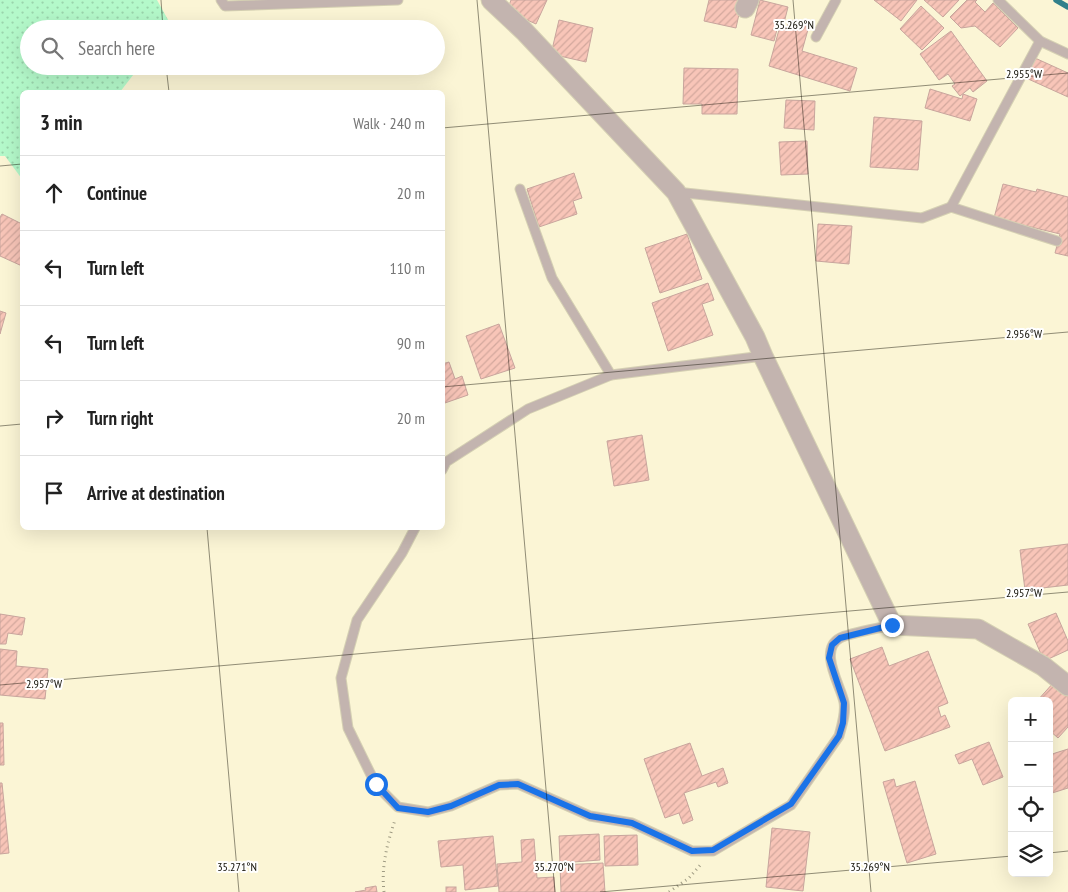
<!DOCTYPE html>
<meta charset="utf-8">
<style>
body{margin:0;font-family:"PT Sans Narrow",sans-serif;background:#f6f6f6;color:#222}
.controls{position:absolute;right:15px;bottom:15px;display:grid;overflow:hidden;border-radius:8px;box-shadow:0 5px 20px #0002}
.controls button{width:45px;height:45px;display:grid;place-items:center;padding:0;border:0;border-bottom:1px solid #e0e0e0;background:#fff;color:#222;font:25px sans-serif}
.stop{position:absolute;width:15px;height:15px;margin:-11px;border:4px solid #1a73e8;border-radius:50%;background:#fff}
.stop.end{background:#1a73e8;border-color:#fff;box-shadow:0 1px 5px #0008}
.list{margin:0;padding:0;list-style:none}
h2{display:flex;justify-content:space-between;align-items:center;height:65px;margin:0;padding:0 20px;font-size:21px}
h2 small{font-size:16px;font-weight:400;color:#767676}
.list li{display:grid;grid-template-columns:32px 1fr auto;gap:15px;align-items:center;box-sizing:border-box;height:75px;padding:0 20px;border-top:1px solid #e0e0e0}
.list b{display:block;font-size:19px;white-space:nowrap}
.list em{font-size:16px;font-style:normal;color:#767676}
.icon{flex:none;width:28px;height:28px;fill:none;stroke:currentColor;stroke-width:2;stroke-linecap:round;stroke-linejoin:round}
.map{position:relative;flex:none;width:1068px;height:892px;overflow:hidden}
.search{position:absolute;background:#fff;box-shadow:0 5px 20px #0002;left:20px;top:20px;width:425px;height:55px;display:flex;align-items:center;gap:12px;box-sizing:border-box;padding:0 18px;border-radius:28px;color:#767676;font-size:19px}
.panel{position:absolute;background:#fff;box-shadow:0 5px 20px #0002;left:20px;top:90px;width:425px;height:440px;border-radius:8px}
.map>svg:first-child{display:block}
</style>
<div class="map">
<svg width="1068" height="892" viewBox="0 0 1068 892">
<defs>
<pattern id="grass-dots" width="8" height="8" patternUnits="userSpaceOnUse" patternTransform="scale(1.25)"><rect width="8" height="8" fill="#b4f9ca"/><path d="M2 2h.1M6 6h.1" fill="none" stroke="#9ad4ac" stroke-width="1.8" stroke-linecap="round"/></pattern>
<pattern id="building-hatch" width="6" height="6" patternUnits="userSpaceOnUse" patternTransform="scale(1.25)"><rect width="6" height="6" fill="#f8c5b8"/><path d="M-1 1l2-2M0 6l6-6M5 7l2-2" fill="none" stroke="#d3a89d"/></pattern>
</defs>
<rect width="100%" height="100%" fill="#fbf5d5"/>
<path fill="url(#grass-dots)" d="M 0,0 L 157,0 L 172,27 L 170,29 L 29,29 L 29,66 L 140,66 L 120,92 L 22,92 L 22,179 L 5,156 L 0,156 Z"/>
<g fill="none" stroke-linecap="round" stroke-linejoin="round">
<path stroke="#31808b" stroke-width="5.5" d="M 1056,0 L 1068,7"/>
</g>
<g fill="url(#building-hatch)" stroke="#c8a59d">
<path d="M 511,0 L 547,0 L 536,24 L 507,11 Z"/>
<path d="M 709,0 L 742,0 L 736,28 L 704,21 Z"/>
<path d="M 760,0 L 788,7 L 784,23 L 779,22 L 774,41 L 751,35 Z"/>
<path d="M 874,0 L 917,0 L 901,21 Z"/>
<path d="M 924,0 L 959,0 L 943,17 Z"/>
<path d="M 967,0 L 977,0 L 975,2 L 985,12 L 993,3 L 1018,28 L 1000,47 L 975,26 L 961,28 L 950,17 Z"/>
<path d="M 921,6 L 944,28 L 922,50 L 900,29 Z"/>
<path d="M 559,20 L 593,28 L 586,62 L 551,54 Z"/>
<path d="M 789,20 L 809,26 L 802,51 L 857,68 L 850,91 L 769,66 L 780,26 L 787,28 Z"/>
<path d="M 951,31 L 987,81 L 973,92 L 970,88 L 960,96 L 952,86 L 955,84 L 948,74 L 939,80 L 920,54 Z"/>
<path d="M 1035,58 L 1068,73 L 1068,97 L 1026,78 Z"/>
<path d="M 684,68 L 738,69 L 737,114 L 702,114 L 702,104 L 683,104 Z"/>
<path d="M 930,89 L 962,99 L 963,94 L 977,99 L 970,121 L 925,108 Z"/>
<path d="M 786,100 L 815,101 L 814,130 L 784,128 Z"/>
<path d="M 874,117 L 922,121 L 918,170 L 870,167 Z"/>
<path d="M 807,141 L 808,174 L 781,175 L 779,142 Z"/>
<path d="M 574,173 L 582,198 L 573,201 L 577,214 L 539,227 L 527,189 Z"/>
<path d="M 1003,184 L 1036,192 L 1037,189 L 1068,197 L 1068,256 L 1055,253 L 1060,234 L 994,218 Z"/>
<path d="M 2,214 L 22,224 L 22,266 L 0,256 L 0,217 Z"/>
<path d="M 818,224 L 852,226 L 849,264 L 816,261 Z"/>
<path d="M 687,234 L 702,279 L 660,293 L 645,248 Z"/>
<path d="M 708,283 L 714,300 L 702,304 L 713,335 L 668,351 L 652,303 Z"/>
<path d="M 0,311 L 6,313 L 0,334 Z"/>
<path d="M 499,324 L 515,368 L 481,379 L 466,336 Z"/>
<path d="M 449,362 L 455,379 L 462,376 L 468,395 L 442,404 L 442,364 Z"/>
<path d="M 642,435 L 649,480 L 614,486 L 607,441 Z"/>
<path d="M 1068,544 L 1068,585 L 1025,590 L 1020,550 Z"/>
<path d="M 1056,613 L 1068,641 L 1068,650 L 1044,661 L 1028,624 Z"/>
<path d="M 0,614 L 25,618 L 22,635 L 8,633 L 6,644 L 0,644 Z"/>
<path d="M 882,647 L 889,666 L 928,651 L 948,703 L 938,707 L 941,717 L 945,715 L 950,727 L 885,751 L 850,659 Z"/>
<path d="M 0,649 L 17,651 L 16,666 L 48,669 L 45,699 L 0,695 Z"/>
<path d="M 1054,682 L 1068,695 L 1068,727 L 1058,738 L 1049,730 L 1049,701 L 1037,701 Z"/>
<path d="M 0,723 L 3,723 L 4,765 L 0,765 Z"/>
<path d="M 989,742 L 1003,777 L 983,785 L 972,759 L 959,764 L 955,755 Z"/>
<path d="M 690,743 L 702,776 L 723,768 L 728,783 L 718,787 L 716,782 L 684,793 L 693,820 L 683,824 L 679,813 L 665,818 L 644,759 Z"/>
<path d="M 1068,749 L 1068,788 L 1049,794 L 1049,755 Z"/>
<path d="M 894,779 L 896,787 L 915,781 L 936,854 L 907,863 L 883,782 Z"/>
<path d="M 0,783 L 2,783 L 9,853 L 0,854 Z"/>
<path d="M 772,828 L 810,832 L 803,891 L 766,887 Z"/>
<path d="M 599,834 L 600,860 L 560,863 L 559,836 Z"/>
<path d="M 637,835 L 638,865 L 605,866 L 604,836 Z"/>
<path d="M 493,836 L 498,886 L 465,890 L 463,865 L 441,867 L 438,841 Z"/>
<path d="M 534,839 L 537,878 L 554,877 L 555,892 L 499,892 L 497,864 L 522,862 L 521,840 Z"/>
<path d="M 603,863 L 605,892 L 561,892 L 560,865 Z"/>
<path d="M 376,886 L 377,892 L 355,892 L 366,890 L 365,888 Z"/>
<rect x="446" y="887" width="10" height="5"/>
</g>
<g fill="none" stroke-linecap="round" stroke-linejoin="round">
<g stroke="#d5d0b3" stroke-width="11">
<g id="lane">
<path d="M 221,0 L 225,6 L 398,0"/>
<path d="M 998,0 L 1040,41 L 1068,54"/>
<path d="M 816,37 L 836,0"/>
<path d="M 520,189 L 552,278 L 611,375"/>
<path d="M 676,192 L 922,218 L 951,207 L 1057,241"/>
<path d="M 951,207 L 1040,41"/>
<path d="M 442,470 L 446,462 L 528,409 L 611,375 L 763,356"/>
<path d="M 415,528 L 402,553 L 357,620 L 341,678 L 348,728 L 376,785 L 398,807 L 428,812 L 451,806 L 499,785 L 518,784 L 590,816 L 632,823 L 692,851 L 713,851 L 791,805 L 839,736 C 842,725 846,713 844,702 C 840,684 818,650 840,638 C 849,633 880,628 892,625"/>
</g>
</g>
<g stroke="#d5d0b3" stroke-width="21">
<g id="street">
<path d="M 491,0 L 524,31 L 676,192 L 755,337 L 763,356 L 892,625 L 978,629 L 1043,666 L 1068,686"/>
<path d="M 745,8 L 749,0"/>
</g>
</g>
<g stroke="#9f9b83" stroke-width="3" stroke-dasharray="1 4" stroke-linecap="butt">
<path d="M 384,892 C 381,867 387,844 395,820"/>
<path d="M 669,892 L 689,878 L 702,863"/>
</g>
<use href="#lane" stroke="#c3b4af" stroke-width="9"/>
<use href="#street" stroke="#c3b4af" stroke-width="19"/>
</g>
<g fill="none" stroke-linecap="round" stroke-linejoin="round">
<path stroke="#1a73e8" stroke-width="6" d="M 376,784 L 398,808 L 428,812 L 451,806 L 499,785 L 518,784 L 590,816 L 632,823 L 692,851 L 713,850 L 791,804 L 839,736 L 843,723 L 844,703 L 829,658 L 832,645 L 840,638 L 892,625"/>
</g>
<path fill="none" stroke="#0f0d03" stroke-width="1" stroke-opacity="0.45" d="M 161,0 L 163,29M 477,0 L 555,892M 793,0 L 871,892M 166,66 L 169,92M 442,128 L 1068,73M 0,166 L 22,164M 442,387 L 1068,332M 0,426 L 22,424M 207,528 L 239,892M 0,685 L 1068,592M 1049,853 L 1068,851M 600,892 L 1012,856"/>
<g font-size="12" text-anchor="middle" fill="#0f0d03" stroke="#fff" stroke-width="4" stroke-linejoin="round" paint-order="stroke">
<text x="794" y="29">35.269°N</text>
<text x="1024" y="78">2.955°W</text>
<text x="1024" y="338">2.956°W</text>
<text x="1024" y="597">2.957°W</text>
<text x="44" y="688">2.957°W</text>
<text x="237" y="871">35.271°N</text>
<text x="554" y="871">35.270°N</text>
<text x="870" y="871">35.269°N</text>
</g>
</svg>
<div class="controls">
<button>+</button>
<button>−</button>
<button><svg class="icon" aria-label="locate" viewBox="0 0 24 24"><circle cx="12" cy="12" r="6"/><path d="M12 2v4M12 18v4M2 12h4M18 12h4"/></svg></button>
<button><svg class="icon" aria-label="layers" viewBox="0 0 24 24"><path d="M12 4l9 5-9 5-9-5zM3 14l9 5 9-5"/></svg></button>
</div>
<div class="stop" style="left:376px;top:784px"></div>
<div class="stop end" style="left:892px;top:625px"></div>
<div class="search"><svg class="icon" aria-label="search" viewBox="0 0 24 24"><circle cx="10" cy="10" r="6"/><path d="M15 15l6 6"/></svg>Search here</div>
<section class="panel">
<h2>3 min<small>Walk · 240 m</small></h2>
<ul class="list">
<li><svg class="icon" aria-label="ahead" viewBox="0 0 24 24"><path d="M12 20V5M6 11l6-6 6 6"/></svg><div><b>Continue</b></div><em>20 m</em></li>
<li><svg class="icon" aria-label="left" viewBox="0 0 24 24"><path d="M17 20v-9H6M10 6l-5 5 5 5"/></svg><div><b>Turn left</b></div><em>110 m</em></li>
<li><svg class="icon" aria-label="left" viewBox="0 0 24 24"><path d="M17 20v-9H6M10 6l-5 5 5 5"/></svg><div><b>Turn left</b></div><em>90 m</em></li>
<li><svg class="icon" aria-label="right" viewBox="0 0 24 24"><path d="M7 20v-9h11M14 6l5 5-5 5"/></svg><div><b>Turn right</b></div><em>20 m</em></li>
<li><svg class="icon" aria-label="arrive" viewBox="0 0 24 24"><path d="M6 21V4h12l-3 4 3 4H6"/></svg><div><b>Arrive at destination</b></div></li>
</ul>
</section>
</div>
